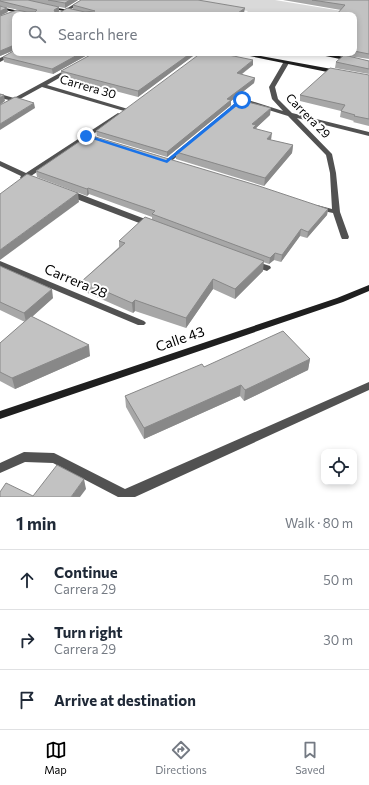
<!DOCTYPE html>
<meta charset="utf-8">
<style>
body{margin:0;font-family:Commissioner,sans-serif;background:#f2f2f3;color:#1f2937}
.controls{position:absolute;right:12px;bottom:12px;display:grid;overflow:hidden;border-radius:8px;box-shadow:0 2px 6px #0003}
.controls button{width:36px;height:36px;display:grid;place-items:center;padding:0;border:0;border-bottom:1px solid #e0e1e3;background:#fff;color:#1f2937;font:20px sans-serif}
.stop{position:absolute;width:12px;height:12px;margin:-9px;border:3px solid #1a73e8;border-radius:50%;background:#fff}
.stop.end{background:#1a73e8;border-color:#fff;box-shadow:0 1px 4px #0008}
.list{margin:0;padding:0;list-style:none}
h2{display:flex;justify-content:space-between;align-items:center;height:52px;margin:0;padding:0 16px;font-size:17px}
h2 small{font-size:13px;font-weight:400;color:#747a83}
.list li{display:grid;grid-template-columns:26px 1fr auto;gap:12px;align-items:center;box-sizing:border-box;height:60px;padding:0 16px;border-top:1px solid #e0e1e3}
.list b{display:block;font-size:15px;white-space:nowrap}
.list p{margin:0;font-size:13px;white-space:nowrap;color:#747a83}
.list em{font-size:13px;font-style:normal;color:#747a83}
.icon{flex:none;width:22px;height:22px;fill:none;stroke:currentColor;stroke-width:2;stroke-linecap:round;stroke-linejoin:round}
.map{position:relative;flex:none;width:369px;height:497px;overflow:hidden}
.search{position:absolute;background:#fff;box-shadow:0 2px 6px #0003;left:12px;right:12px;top:12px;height:44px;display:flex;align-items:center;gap:10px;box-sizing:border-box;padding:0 14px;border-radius:8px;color:#747a83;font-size:15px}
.sheet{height:232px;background:#fff}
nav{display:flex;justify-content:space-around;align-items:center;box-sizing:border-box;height:56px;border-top:1px solid #e0e1e3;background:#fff;font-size:11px;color:#747a83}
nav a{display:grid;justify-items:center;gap:2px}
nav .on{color:#000}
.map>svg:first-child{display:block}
</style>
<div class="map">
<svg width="369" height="497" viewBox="0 0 369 497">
<rect width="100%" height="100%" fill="#fff"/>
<path fill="#d9d9d9" d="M 185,0 L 275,0 L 342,11 L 338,15 L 244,15 L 248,11 Z"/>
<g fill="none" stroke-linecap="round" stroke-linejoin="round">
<g fill="#525252" fill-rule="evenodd">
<path d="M 81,0 L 86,0 L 61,15 L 56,15 Z"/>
<path d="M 13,52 L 17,53 L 0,62 L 0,58 Z"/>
<path d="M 286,61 L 289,63 L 275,87 L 278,99 L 292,113 L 369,132 L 369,136 L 297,118 L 332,154 L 336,173 L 340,212 L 349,237 L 348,239 L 342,239 L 341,237 L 333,213 L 314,209 L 313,207 L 317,205 L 332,209 L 330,173 L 326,155 L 288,116 L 243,102 L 235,108 L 230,107 L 242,98 L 283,111 L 272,99 L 269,87 L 283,63 Z"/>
<path d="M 71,67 L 74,69 L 73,70 L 47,85 L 128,109 L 128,111 L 124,111 L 42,87 L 0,110 L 0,106 L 9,100 L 0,98 L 0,94 L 14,98 Z"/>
<path d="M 118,113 L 120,114 L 120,116 L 31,176 L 37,180 L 36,181 L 32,181 L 26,179 L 21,179 L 20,178 L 21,176 L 0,166 L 0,161 L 26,173 Z"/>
<path d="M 184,146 L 187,148 L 186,149 L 169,163 L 165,163 L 165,161 Z"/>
<path d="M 66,191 L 72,191 L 153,222 L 154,224 L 153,226 L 147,226 L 66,195 L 65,193 Z"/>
<path d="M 252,260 L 270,266 L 271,268 L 267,271 L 249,265 L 248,263 Z"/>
<path d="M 0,261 L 144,321 L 146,323 L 144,325 L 138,325 L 0,267 Z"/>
<path d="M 369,382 L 369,390 L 135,497 L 118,497 L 53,463 L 25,462 L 0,473 L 0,463 L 24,452 L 54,453 L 58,455 L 125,489 Z"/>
</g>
<g fill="#1f1f1f" fill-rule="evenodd">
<path d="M 46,6 L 92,14 L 94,15 L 85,15 L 48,8 L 46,8 Z"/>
<path d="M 0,7 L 34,14 L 36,15 L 28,15 L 0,9 Z"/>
<path d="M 235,53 L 245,53 L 337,70 L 340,72 L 337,74 Z"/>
<path d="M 311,53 L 321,53 L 369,61 L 369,65 Z"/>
<path d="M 369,285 L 369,291 L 343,302 L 0,419 L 0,411 L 337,298 Z"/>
</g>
</g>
<g fill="#a7a7a7">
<path d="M 0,0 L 78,0 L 65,8 L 44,4 L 59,11 L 59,12 L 73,9 L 73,5 L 244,13 L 15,15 L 15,53 L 91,53 L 53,74 L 4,62 L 3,57 L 14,51 L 12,51 L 0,56 L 0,16 L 19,10 L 0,6 Z"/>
<path d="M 283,0 L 369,0 L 369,59 L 348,56 L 349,53 L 354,53 L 354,15 L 341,10 Z"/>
<path d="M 197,53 L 138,97 L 62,77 L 61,71 Z"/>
<path d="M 369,61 L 369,74 L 335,68 L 336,62 Z"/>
<path d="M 253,65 L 241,75 L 255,78 L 254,83 L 231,101 L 231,105 L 167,157 L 97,136 L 96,131 Z"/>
<path d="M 369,75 L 369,126 L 353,122 L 354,121 L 340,117 L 341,111 L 300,101 L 300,95 Z"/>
<path d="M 270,115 L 256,128 L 271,140 L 293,145 L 292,153 L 264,186 L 176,159 L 176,152 Z"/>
<path d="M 36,171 L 328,209 L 327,215 L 307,238 L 300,236 L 281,262 L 274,260 L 269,264 L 263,262 L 263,271 L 235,299 L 213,289 L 186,328 L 135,311 L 133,313 L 83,291 L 82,281 L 119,247 L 119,241 L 152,220 L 152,217 L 89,194 L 87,196 L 37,177 Z"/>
<path d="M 0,266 L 53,298 L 32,317 L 90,356 L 15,389 L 0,381 L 0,343 L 25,322 L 0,310 Z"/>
<path d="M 310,359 L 308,370 L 244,401 L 240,396 L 144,439 L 126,407 L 125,396 L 204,367 Z"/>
</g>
<g fill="#888">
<path d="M 70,0 L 78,0 L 65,8 L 65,3 Z"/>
<path d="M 59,7 L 59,11 L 55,15 L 54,10 Z"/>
<path d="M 7,8 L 8,12 L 0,16 L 0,11 Z"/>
<path d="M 245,8 L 244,13 L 241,15 L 235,15 Z"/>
<path d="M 12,46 L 12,51 L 0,56 L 0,51 Z"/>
<path d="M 81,53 L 91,53 L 53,74 L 52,69 Z"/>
<path d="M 191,53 L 197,53 L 138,97 L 138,91 Z"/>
<path d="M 253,60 L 253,65 L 236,78 L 237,73 Z"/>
<path d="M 255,78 L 254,83 L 231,101 L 231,105 L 167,157 L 167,152 L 227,99 Z"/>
<path d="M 4,95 L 5,101 L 0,105 L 0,98 Z"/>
<path d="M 34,103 L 35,108 L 0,130 L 0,124 Z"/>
<path d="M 271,108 L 270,115 L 256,128 L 255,132 L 252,124 Z"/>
<path d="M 272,133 L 271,140 L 267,139 Z"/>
<path d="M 293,145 L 292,153 L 264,186 L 265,178 Z"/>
<path d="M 88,188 L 89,194 L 87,196 L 87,189 Z"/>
<path d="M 78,193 L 79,202 L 0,260 L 0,250 Z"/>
<path d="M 328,209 L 327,215 L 307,238 L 308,232 Z"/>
<path d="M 301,229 L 300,236 L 281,262 L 282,255 Z"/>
<path d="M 275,253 L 274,260 L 269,264 L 270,258 Z"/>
<path d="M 264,261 L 263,271 L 235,299 L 235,289 Z"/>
<path d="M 213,279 L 213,289 L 186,328 L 186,318 Z"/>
<path d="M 52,289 L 53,298 L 26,322 L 24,313 Z"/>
<path d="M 135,300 L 135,311 L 133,313 L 132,303 Z"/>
<path d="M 89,345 L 90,356 L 15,389 L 12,378 Z"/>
<path d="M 310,359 L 308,370 L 244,401 L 245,390 Z"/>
<path d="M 241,385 L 240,396 L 144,439 L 144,428 Z"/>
<path d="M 84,479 L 86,489 L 80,497 L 71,497 Z"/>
</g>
<g fill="#c2c2c2" stroke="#888">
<path d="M 0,0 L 28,0 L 59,7 L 54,10 L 55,12 L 61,12 L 67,8 L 85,12 L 95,11 L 73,5 L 81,0 L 198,0 L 245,8 L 235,15 L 15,15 L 15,46 L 12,46 L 0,51 L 0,16 L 17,10 L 27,12 L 35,12 L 37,10 L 0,1 Z"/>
<path d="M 48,0 L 70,0 L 65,3 Z"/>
<path d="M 312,0 L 369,0 L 369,54 L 354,51 L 354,15 L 336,15 L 345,5 Z"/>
<path d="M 0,6 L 7,8 L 0,11 Z"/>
<path d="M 15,50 L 15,53 L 81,53 L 52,69 L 3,57 Z"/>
<path d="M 94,53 L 191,53 L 138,91 L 61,71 Z"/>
<path d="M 201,53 L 219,53 L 253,60 L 237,73 L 255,78 L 227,99 L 231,100 L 167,152 L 96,131 Z"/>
<path d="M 344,55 L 369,61 L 369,69 L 336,62 Z"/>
<path d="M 330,68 L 369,75 L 369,119 L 354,116 L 355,115 L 341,111 L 345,105 L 300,95 Z"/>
<path d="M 0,94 L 4,95 L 0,98 Z"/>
<path d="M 15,97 L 34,103 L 0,124 L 0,105 Z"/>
<path d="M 240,100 L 271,108 L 252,124 L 256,125 L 253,128 L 272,133 L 267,139 L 293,145 L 265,178 L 176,152 Z"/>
<path d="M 89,135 L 259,186 L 328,209 L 308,232 L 301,229 L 282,255 L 275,253 L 270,258 L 152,214 L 155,211 L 88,188 L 87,189 L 36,171 Z"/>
<path d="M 27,174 L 78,193 L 0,250 L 0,194 Z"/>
<path d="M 145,217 L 264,261 L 235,289 L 213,279 L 186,318 L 135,300 L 132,303 L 82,281 L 125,243 L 119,241 Z"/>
<path d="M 0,266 L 52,289 L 24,313 L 0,302 Z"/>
<path d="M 31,316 L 89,345 L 12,378 L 0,372 L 0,343 Z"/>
<path d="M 283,331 L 310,359 L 245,390 L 241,385 L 144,428 L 125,396 L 202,364 L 204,367 Z"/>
<path d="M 57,465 L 84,479 L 71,497 L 0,497 L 0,492 L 6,483 L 33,496 Z"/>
</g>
<path fill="#1a73e8" d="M 240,99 L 244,100 L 167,163 L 83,136 L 88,135 L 166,160 Z"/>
<g text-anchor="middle" stroke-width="4" stroke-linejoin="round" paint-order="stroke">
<g font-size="12" fill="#000" stroke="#fff">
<text transform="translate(88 87) rotate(16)" y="4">Carrera 30</text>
<text transform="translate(308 116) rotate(45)" y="4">Carrera 29</text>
</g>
<g font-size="14" fill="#000" stroke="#fff">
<text transform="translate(76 281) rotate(23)" y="5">Carrera 28</text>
<text transform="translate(180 339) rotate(-19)" y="5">Calle 43</text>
</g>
</g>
</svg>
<div class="controls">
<button><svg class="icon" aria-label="locate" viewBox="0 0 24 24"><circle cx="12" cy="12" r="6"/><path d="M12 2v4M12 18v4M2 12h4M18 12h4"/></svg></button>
</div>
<div class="stop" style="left:242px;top:100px"></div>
<div class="stop end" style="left:86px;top:136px"></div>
<div class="search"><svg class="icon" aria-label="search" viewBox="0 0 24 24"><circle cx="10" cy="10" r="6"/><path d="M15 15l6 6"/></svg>Search here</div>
</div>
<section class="sheet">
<h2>1 min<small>Walk · 80 m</small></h2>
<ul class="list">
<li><svg class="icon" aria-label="ahead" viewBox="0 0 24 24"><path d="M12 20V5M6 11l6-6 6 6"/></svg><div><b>Continue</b><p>Carrera 29</p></div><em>50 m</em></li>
<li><svg class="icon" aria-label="right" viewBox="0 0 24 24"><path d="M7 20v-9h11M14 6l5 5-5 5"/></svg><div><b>Turn right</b><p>Carrera 29</p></div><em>30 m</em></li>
<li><svg class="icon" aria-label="arrive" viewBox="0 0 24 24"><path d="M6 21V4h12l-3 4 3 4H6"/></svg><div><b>Arrive at destination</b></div></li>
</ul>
</section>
<nav>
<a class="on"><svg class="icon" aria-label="map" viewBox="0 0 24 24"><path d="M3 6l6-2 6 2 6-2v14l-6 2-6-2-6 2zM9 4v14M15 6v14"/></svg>Map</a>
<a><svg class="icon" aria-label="directions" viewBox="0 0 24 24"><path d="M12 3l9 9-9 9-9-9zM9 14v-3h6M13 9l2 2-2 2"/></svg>Directions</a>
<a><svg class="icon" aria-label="saved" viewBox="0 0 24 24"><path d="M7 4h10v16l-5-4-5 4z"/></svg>Saved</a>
</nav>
